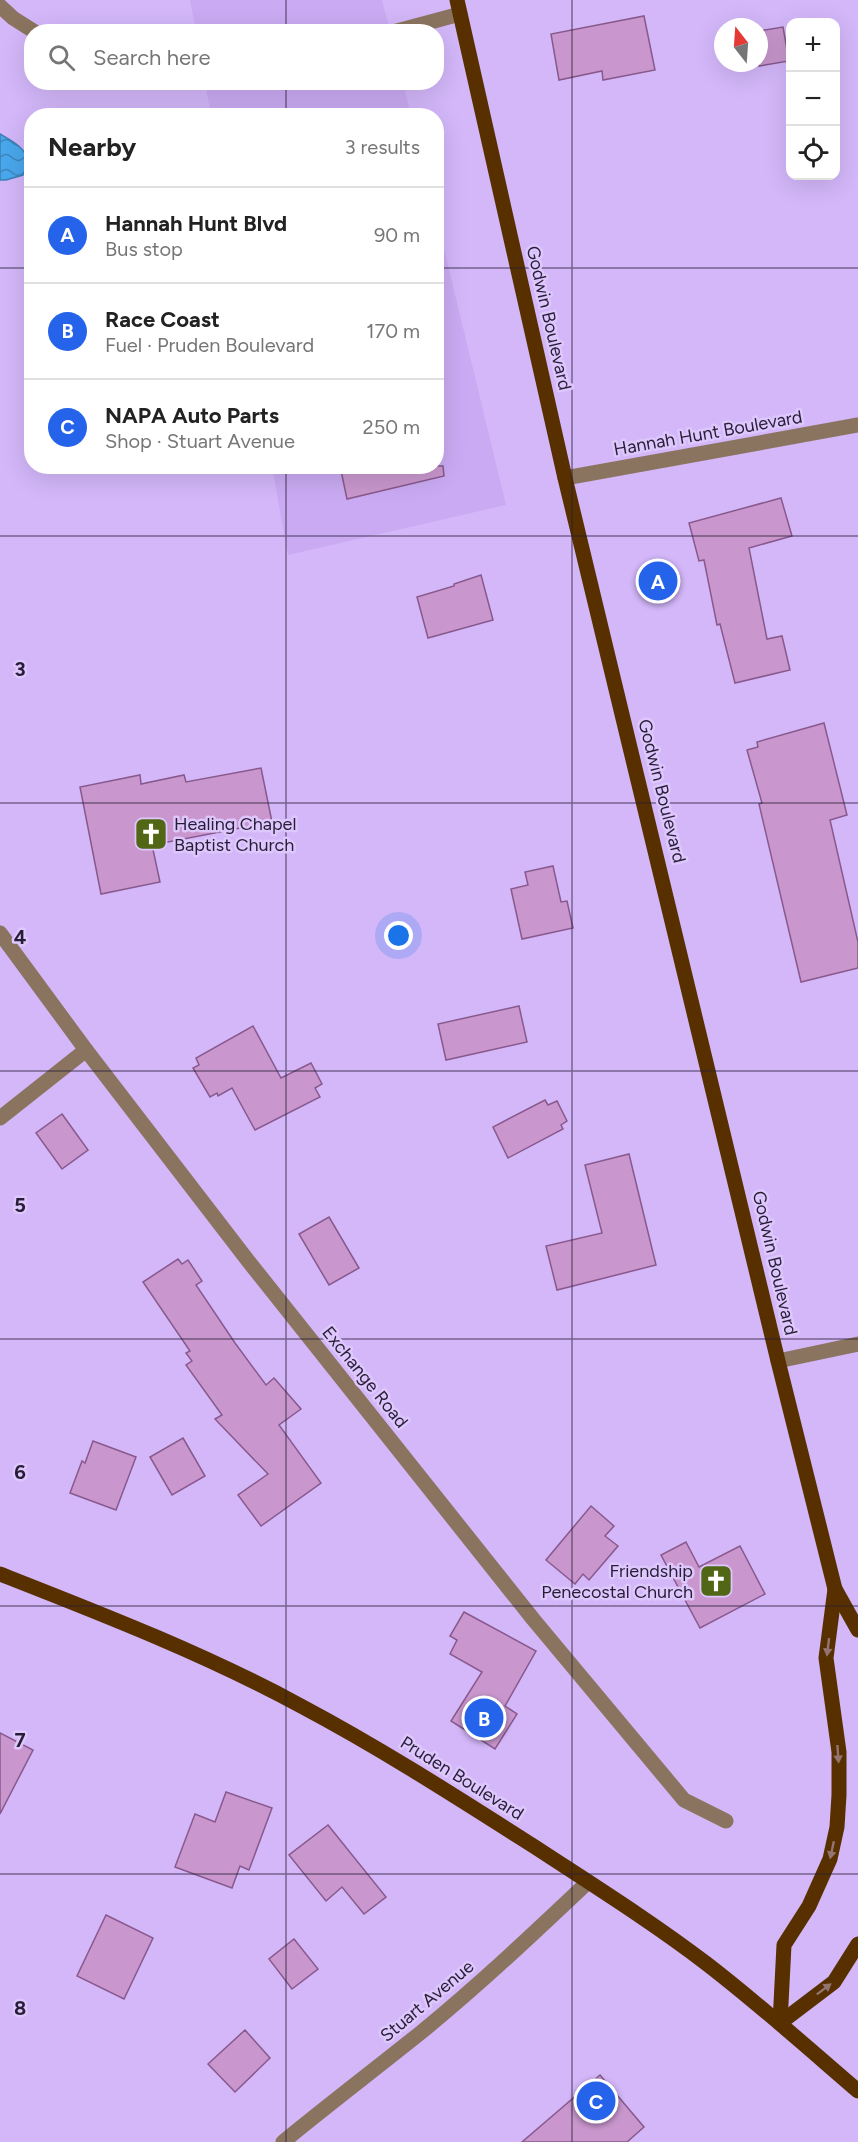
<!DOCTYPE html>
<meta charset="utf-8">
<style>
body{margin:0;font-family:Figtree,sans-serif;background:#f2f2f2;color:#222}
.controls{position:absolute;right:18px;top:18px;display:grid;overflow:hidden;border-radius:12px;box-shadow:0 6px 24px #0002}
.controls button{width:54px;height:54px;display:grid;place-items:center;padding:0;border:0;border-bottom:2px solid #e0e0e0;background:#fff;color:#222;font:30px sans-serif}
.compass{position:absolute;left:714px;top:18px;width:54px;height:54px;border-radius:50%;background:#fff;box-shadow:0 6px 24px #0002;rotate:343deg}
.you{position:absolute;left:399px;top:936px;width:21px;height:21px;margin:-15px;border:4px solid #fff;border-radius:50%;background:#1a73e8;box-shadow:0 0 0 9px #1a73e833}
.badge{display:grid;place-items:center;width:39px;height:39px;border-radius:50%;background:#2563eb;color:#fff;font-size:20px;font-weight:700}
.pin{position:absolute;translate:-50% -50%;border:3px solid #fff;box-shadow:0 2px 6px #0006}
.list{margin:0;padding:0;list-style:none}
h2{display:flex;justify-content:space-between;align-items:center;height:78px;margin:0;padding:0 24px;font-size:26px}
h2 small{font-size:20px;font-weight:400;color:#767676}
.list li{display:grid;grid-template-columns:39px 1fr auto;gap:18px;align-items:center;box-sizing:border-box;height:96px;padding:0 24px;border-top:2px solid #e0e0e0}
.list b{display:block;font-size:22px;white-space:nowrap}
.list p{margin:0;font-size:20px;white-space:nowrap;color:#767676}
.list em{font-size:20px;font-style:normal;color:#767676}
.icon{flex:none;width:33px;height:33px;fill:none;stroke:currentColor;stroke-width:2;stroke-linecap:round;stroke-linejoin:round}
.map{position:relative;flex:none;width:858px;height:2142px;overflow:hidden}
.search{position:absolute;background:#fff;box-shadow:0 6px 24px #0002;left:24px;top:24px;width:420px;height:66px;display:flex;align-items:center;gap:15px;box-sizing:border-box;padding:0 21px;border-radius:24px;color:#767676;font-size:22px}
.panel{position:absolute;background:#fff;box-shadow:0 6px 24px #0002;left:24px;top:108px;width:420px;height:366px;border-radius:24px}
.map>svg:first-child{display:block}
</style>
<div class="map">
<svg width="858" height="2142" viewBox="0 0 858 2142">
<defs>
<pattern id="water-waves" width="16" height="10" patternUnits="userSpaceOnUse" patternTransform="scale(1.5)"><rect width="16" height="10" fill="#49a7ec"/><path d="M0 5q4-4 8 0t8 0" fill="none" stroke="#3d87c0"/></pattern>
</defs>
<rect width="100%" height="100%" fill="#d3b7f9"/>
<g fill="#caabf3">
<path d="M 190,0 L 382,0 L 390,31 L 196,31 Z"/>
<path d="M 205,83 L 403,83 L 411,115 L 211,115 Z"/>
<path d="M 437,220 L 506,505 L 288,555 L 272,467 L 436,466 Z"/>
</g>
<path fill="url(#water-waves)" stroke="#3f7eb5" stroke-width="1.5" d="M 0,134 C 18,144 34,152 23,175 L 6,180 L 0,180 Z"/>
<g fill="#c997ce" stroke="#88598d" stroke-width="1.5">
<path d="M 644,16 L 655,70 L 603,80 L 602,71 L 559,80 L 551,34 Z"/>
<path d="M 783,27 L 789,61 L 759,66 L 759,31 Z"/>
<path d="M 340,466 L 443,466 L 444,476 L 347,499 Z"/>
<path d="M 781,498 L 792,536 L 749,548 L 767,639 L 782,636 L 790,670 L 735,683 L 720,624 L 717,625 L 704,560 L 699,561 L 689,523 Z"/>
<path d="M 481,575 L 493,620 L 428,638 L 417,597 L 454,586 L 454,584 Z"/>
<path d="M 824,723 L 847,815 L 830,820 L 858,942 L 858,968 L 801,982 L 759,804 L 762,803 L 747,750 L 758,747 L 757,742 Z"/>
<path d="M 261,768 L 272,822 L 152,845 L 160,882 L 101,894 L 80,787 L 140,775 L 141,784 L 184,775 L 186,782 Z"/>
<path d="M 553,866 L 561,902 L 567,901 L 573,928 L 522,939 L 511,889 L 528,885 L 525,872 Z"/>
<path d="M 519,1006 L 527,1042 L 446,1060 L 438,1024 Z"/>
<path d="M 253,1026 L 281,1078 L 311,1063 L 322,1084 L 315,1088 L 320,1097 L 255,1130 L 232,1088 L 218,1096 L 217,1093 L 210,1097 L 193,1068 L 199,1065 L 196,1058 Z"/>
<path d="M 545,1100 L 548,1105 L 557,1101 L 567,1121 L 561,1125 L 563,1129 L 508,1158 L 493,1127 Z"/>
<path d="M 62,1114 L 88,1150 L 62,1169 L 36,1133 Z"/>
<path d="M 629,1154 L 656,1265 L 557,1290 L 546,1246 L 602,1233 L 585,1165 Z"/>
<path d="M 329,1217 L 359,1268 L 329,1285 L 299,1234 Z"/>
<path d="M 178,1259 L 182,1264 L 188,1260 L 202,1281 L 196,1285 L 235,1343 L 266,1385 L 274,1378 L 301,1409 L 279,1425 L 321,1483 L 261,1526 L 238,1495 L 268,1474 L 215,1419 L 222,1415 L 186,1365 L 192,1361 L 186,1353 L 190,1351 L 143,1282 Z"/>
<path d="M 183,1438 L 205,1476 L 172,1495 L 150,1457 Z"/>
<path d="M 93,1441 L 136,1457 L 116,1510 L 70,1493 L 82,1461 L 85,1463 Z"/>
<path d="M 591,1506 L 614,1526 L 605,1536 L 618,1546 L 589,1580 L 583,1574 L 575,1584 L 546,1560 Z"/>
<path d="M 686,1542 L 699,1567 L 740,1546 L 765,1594 L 700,1628 L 661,1555 Z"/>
<path d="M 464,1612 L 536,1651 L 505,1706 L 517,1714 L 495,1749 L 451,1721 L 482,1672 L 450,1654 L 457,1640 L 450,1636 Z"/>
<path d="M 0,1733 L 33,1750 L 0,1814 Z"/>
<path d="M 226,1792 L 272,1808 L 249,1870 L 240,1866 L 232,1888 L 175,1867 L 195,1814 L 215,1822 Z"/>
<path d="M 328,1825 L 386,1897 L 364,1914 L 342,1887 L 326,1901 L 289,1855 Z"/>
<path d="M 106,1915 L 153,1938 L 124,1999 L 77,1976 Z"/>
<path d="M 294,1939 L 318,1969 L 292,1989 L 269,1959 Z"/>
<path d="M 245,2030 L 270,2058 L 235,2092 L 208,2064 Z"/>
<path d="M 600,2075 L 644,2127 L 627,2142 L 522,2142 Z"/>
</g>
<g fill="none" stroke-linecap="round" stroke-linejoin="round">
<g stroke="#8b745f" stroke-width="15">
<path d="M 0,6 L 13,18 L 35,32"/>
<path d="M 393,32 L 460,14"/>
<path d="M 565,478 L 858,425"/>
<path d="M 0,933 L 86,1050 L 249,1262 L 533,1619 L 684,1800 L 726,1821"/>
<path d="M 0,1118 L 86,1050"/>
<path d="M 778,1361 L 858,1344"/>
<path d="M 283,2142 C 328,2105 374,2070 419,2034 C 478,1986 533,1934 588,1882"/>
</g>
<g stroke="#583000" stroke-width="15">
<path d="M 457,0 L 565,478 L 778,1361 L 835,1589 L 858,1630"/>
<path d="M 0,1574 C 102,1614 205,1654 301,1706 C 382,1749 458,1798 535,1847 C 593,1885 652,1922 707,1964 C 759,2004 808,2048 858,2091"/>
<path d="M 780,2023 L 784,1945 L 809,1906 L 830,1859 L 837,1827 L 839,1795 L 839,1752 L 826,1658 L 835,1589"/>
<path d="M 780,2023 L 834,1982 L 858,1944"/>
</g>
</g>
<defs><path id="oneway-solid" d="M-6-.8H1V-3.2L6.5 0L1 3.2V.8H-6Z" transform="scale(1.5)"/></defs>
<g fill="#947471">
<use href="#oneway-solid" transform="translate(828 1647) rotate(97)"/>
<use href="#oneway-solid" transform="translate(838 1754) rotate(86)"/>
<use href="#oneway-solid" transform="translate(832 1850) rotate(102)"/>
<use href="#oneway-solid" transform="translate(824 1989) rotate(-37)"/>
</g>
<path fill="none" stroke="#281d36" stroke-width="1.5" stroke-opacity="0.55" d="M 286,0 L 286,32M 572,0 L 572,2142M 286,82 L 286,116M 0,268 L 32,268M 436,268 L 858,268M 286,466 L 286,2142M 0,536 L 858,536M 0,803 L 858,803M 0,1071 L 858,1071M 0,1339 L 858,1339M 0,1606 L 858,1606M 0,1874 L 858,1874"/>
<defs>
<g id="church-square" transform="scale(1.725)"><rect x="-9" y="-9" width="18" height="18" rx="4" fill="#516715" stroke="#ddc7fc"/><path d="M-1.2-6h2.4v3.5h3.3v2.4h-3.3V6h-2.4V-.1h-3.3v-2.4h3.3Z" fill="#fff"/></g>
</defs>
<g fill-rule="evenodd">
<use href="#church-square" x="151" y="834"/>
<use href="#church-square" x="716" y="1581"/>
</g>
<g text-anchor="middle" stroke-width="5" stroke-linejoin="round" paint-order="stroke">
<g font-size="18" fill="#281d36" stroke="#ddc7fc">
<text transform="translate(549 318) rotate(77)" y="6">Godwin Boulevard</text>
<text transform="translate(708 433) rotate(-10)" y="6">Hannah Hunt Boulevard</text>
<text transform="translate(662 791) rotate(76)" y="6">Godwin Boulevard</text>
<text transform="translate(775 1263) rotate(77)" y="6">Godwin Boulevard</text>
<text transform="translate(365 1377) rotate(51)" y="6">Exchange Road</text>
<text transform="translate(462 1778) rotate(32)" y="6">Pruden Boulevard</text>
<text transform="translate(427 2001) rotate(-40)" y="6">Stuart Avenue</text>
</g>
<g font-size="18" fill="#281d36" stroke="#ddc7fc" text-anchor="start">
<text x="174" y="830">Healing Chapel<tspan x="174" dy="21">Baptist Church</tspan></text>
<text x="693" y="1577" text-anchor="end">Friendship<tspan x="693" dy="21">Penecostal Church</tspan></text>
</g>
</g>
<g font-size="20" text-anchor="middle" font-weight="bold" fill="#281d36" stroke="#ddc7fc" stroke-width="5" stroke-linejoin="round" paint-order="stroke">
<text x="20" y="676">3</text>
<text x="20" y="944">4</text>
<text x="20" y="1212">5</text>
<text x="20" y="1479">6</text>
<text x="20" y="1747">7</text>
<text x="20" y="2015">8</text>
</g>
</svg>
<div class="controls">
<button>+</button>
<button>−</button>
<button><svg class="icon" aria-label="locate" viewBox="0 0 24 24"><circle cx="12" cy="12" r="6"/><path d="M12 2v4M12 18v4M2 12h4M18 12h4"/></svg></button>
</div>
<svg class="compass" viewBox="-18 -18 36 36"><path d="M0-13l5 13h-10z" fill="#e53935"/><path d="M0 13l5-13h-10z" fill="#767676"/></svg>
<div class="you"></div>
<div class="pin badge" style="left:658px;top:581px">A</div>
<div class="pin badge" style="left:484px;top:1718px">B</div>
<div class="pin badge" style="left:596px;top:2101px">C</div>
<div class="search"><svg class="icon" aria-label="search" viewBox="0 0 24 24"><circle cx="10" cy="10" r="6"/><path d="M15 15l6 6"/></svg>Search here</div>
<section class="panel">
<h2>Nearby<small>3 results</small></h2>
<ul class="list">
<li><span class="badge">A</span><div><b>Hannah Hunt Blvd</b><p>Bus stop</p></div><em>90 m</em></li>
<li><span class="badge">B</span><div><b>Race Coast</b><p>Fuel · Pruden Boulevard</p></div><em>170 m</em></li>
<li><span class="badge">C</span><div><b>NAPA Auto Parts</b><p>Shop · Stuart Avenue</p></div><em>250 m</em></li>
</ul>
</section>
</div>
